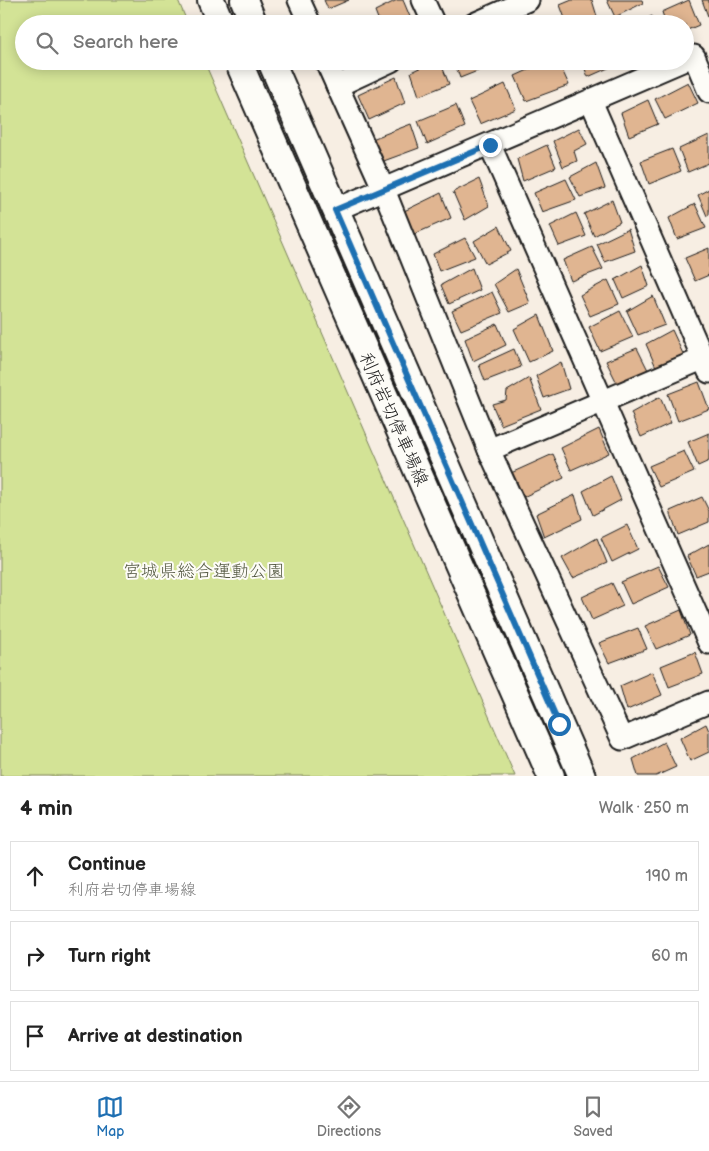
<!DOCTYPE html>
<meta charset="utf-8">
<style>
body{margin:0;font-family:"Balsamiq Sans","Klee One",sans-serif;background:#f6f6f6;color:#222}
.stop{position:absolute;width:15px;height:15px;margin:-11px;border:4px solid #1f6fb2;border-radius:50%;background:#fff}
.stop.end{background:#1f6fb2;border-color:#fff;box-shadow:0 1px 5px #0008}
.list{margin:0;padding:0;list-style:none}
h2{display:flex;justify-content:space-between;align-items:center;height:65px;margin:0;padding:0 20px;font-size:21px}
h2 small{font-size:16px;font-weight:400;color:#767676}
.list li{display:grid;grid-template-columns:32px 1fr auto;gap:15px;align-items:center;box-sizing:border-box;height:70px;margin:0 10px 10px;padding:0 10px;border:1px solid #e0e0e0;border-radius:0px}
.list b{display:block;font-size:19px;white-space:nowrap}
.list p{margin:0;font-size:16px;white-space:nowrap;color:#767676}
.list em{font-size:16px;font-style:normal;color:#767676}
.icon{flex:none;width:28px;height:28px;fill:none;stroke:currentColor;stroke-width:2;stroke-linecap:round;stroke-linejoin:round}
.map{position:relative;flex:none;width:709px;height:776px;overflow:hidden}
.search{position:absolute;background:#fff;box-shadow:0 2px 12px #0003;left:15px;right:15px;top:15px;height:55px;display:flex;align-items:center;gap:12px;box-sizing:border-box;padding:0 18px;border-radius:28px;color:#767676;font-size:19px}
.sheet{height:305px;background:#fff}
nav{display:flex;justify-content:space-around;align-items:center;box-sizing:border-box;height:70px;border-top:1px solid #e0e0e0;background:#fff;font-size:14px;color:#767676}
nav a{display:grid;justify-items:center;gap:2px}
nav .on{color:#1f6fb2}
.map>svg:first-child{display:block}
</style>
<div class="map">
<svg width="709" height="776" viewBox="0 0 709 776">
<rect width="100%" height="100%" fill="#f7eee3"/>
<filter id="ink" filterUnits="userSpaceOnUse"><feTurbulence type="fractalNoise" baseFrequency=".02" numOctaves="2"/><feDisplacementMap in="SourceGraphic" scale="10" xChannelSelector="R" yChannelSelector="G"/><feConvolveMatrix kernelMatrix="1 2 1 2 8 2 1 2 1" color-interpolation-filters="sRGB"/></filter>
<g filter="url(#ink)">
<path fill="#d3e396" stroke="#788059" d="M 0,0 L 178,0 L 188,24 L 24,24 L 24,61 L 204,61 L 515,776 L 0,776 Z"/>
<g fill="#e0b591" stroke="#1c1c1c">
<path d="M 324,0 L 349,0 L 328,9 Z"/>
<path d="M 397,0 L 403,0 L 413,24 L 380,24 L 375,11 Z"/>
<path d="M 572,0 L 592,0 L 599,23 L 567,24 L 560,5 Z"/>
<path d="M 607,0 L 642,0 L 643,3 L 615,17 Z"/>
<path d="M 689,0 L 699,25 L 685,31 L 685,24 L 666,24 L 662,12 Z"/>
<path d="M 702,0 L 709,0 L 709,19 Z"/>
<path d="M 652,16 L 655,24 L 635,24 Z"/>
<path d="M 529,17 L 533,24 L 512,24 Z"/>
<path d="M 434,61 L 440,61 L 449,84 L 419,96 L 411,72 Z"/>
<path d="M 454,61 L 494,61 L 495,64 L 460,78 Z"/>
<path d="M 548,61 L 558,61 L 569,85 L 526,101 L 515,76 Z"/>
<path d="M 582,61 L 614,61 L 615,65 L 588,77 Z"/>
<path d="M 396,77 L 405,103 L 369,120 L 358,95 Z"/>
<path d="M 688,82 L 698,103 L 665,119 L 655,99 Z"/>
<path d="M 505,84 L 516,109 L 480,124 L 469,101 Z"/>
<path d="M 648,100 L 658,124 L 629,136 L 621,113 Z"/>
<path d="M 456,105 L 465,127 L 427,144 L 418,121 Z"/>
<path d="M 411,124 L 419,148 L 381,162 L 372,139 Z"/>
<path d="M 579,128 L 587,144 L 574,151 L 577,161 L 563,167 L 553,141 Z"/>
<path d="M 709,135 L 709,163 L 688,172 L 679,149 Z"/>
<path d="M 547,145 L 556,167 L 523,181 L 517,159 Z"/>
<path d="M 672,149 L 681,171 L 649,184 L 641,161 Z"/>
<path d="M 596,163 L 605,188 L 580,197 L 570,177 Z"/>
<path d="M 479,179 L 489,206 L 465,220 L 453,192 Z"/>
<path d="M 566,179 L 576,200 L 542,212 L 534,193 Z"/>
<path d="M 709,189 L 709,215 L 707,216 L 698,195 Z"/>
<path d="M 441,193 L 451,218 L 410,236 L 400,213 Z"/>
<path d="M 612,200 L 620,222 L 594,236 L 584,214 Z"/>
<path d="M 695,204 L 706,228 L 677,239 L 669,218 Z"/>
<path d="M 576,213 L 586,236 L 559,246 L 550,226 Z"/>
<path d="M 499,226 L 511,251 L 486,264 L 474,241 Z"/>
<path d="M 628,229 L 635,251 L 605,262 L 597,244 Z"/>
<path d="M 465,238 L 475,257 L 439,271 L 433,254 Z"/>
<path d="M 592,247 L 603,269 L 571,281 L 563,260 Z"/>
<path d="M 709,248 L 709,275 L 695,281 L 685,258 Z"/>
<path d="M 642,265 L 649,286 L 623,298 L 615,280 Z"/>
<path d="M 472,268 L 480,290 L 449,304 L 441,285 Z"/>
<path d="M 516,269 L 530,303 L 509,312 L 494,284 Z"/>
<path d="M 608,280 L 619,304 L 590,316 L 580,295 Z"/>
<path d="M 492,292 L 502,313 L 461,330 L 452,311 Z"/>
<path d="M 653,296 L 665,325 L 638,335 L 627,311 Z"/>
<path d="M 620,311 L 633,337 L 600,351 L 589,327 Z"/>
<path d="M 539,315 L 553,351 L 529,362 L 514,329 Z"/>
<path d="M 497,324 L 506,345 L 473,361 L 465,339 Z"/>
<path d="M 672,330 L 684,356 L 656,367 L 646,344 Z"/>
<path d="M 637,348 L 648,370 L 617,383 L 606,361 Z"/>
<path d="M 514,349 L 521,367 L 485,381 L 479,365 Z"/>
<path d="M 561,362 L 569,389 L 544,398 L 536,376 Z"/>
<path d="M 529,378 L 541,409 L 501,425 L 492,404 L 506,400 L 507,391 Z"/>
<path d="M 699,382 L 709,409 L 678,421 L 668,394 Z"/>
<path d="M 660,397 L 671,423 L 641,437 L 631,413 Z"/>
<path d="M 599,429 L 609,453 L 571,470 L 561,448 Z"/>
<path d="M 709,433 L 709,461 L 698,466 L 688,442 Z"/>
<path d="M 684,451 L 694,472 L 659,487 L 649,466 Z"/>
<path d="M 553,454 L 564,478 L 521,498 L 511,473 Z"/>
<path d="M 611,476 L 621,500 L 593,515 L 583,491 Z"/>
<path d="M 575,495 L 582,519 L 544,537 L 536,514 Z"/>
<path d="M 702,497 L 709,511 L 709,522 L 678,535 L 670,511 Z"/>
<path d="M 627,525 L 638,549 L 612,562 L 601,538 Z"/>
<path d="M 597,538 L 607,563 L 573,578 L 562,558 Z"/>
<path d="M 709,544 L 709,571 L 696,576 L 687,556 Z"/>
<path d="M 658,566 L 669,587 L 631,604 L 621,582 Z"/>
<path d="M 612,583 L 623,606 L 592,620 L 582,597 Z"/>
<path d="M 681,610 L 690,635 L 656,649 L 645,626 Z"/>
<path d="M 638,628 L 647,649 L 609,663 L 599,643 Z"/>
<path d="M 695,652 L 703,674 L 669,687 L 661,666 Z"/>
<path d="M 652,672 L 662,695 L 627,710 L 620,686 Z"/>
<path d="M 706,724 L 709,731 L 709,752 L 690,761 L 680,738 Z"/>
<path d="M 664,742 L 676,767 L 656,776 L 638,776 L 633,759 Z"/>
</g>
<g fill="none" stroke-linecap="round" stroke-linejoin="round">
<g stroke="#1c1c1c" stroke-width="25">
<g id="minor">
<path d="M 299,0 L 310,24"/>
<path d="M 423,0 L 434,24"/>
<path d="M 474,24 L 528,0"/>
<path d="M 694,56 L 709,92"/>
<path d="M 326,61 L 384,190 L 489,450 L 622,739 L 709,702"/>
<path d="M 337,86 L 391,61"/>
<path d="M 591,101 L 709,372"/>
<path d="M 490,145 L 709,643"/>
<path d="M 335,210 L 682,61"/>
<path d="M 489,450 L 709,356"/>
</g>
</g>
<g stroke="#1c1c1c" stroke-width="30">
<g id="major">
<path d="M 211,0 L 221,24"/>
<path d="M 244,0 L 254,24"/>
<path d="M 238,61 L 551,776"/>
<path d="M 271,61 L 582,776"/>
</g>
</g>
<use href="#minor" stroke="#fdfcf7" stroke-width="21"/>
<use href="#major" stroke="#fdfcf7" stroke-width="26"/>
</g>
</g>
<g fill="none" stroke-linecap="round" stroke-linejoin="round" filter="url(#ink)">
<path stroke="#1f6fb2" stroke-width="6" d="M 490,145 L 335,210 L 559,724"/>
</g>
<g text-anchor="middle" stroke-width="4" stroke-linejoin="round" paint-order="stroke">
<g font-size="18" fill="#1c1c1c" stroke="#fdfcf7">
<text transform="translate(394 419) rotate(66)" y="6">利府岩切停車場線</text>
</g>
<g font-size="18" fill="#535841" stroke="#fdfcf7">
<text x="204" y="577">宮城県総合運動公園</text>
</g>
</g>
</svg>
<div class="stop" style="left:559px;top:724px"></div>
<div class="stop end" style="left:490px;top:145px"></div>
<div class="search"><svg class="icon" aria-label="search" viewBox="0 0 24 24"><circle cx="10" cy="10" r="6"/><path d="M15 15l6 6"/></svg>Search here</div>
</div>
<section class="sheet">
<h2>4 min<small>Walk · 250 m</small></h2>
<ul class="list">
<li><svg class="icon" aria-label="ahead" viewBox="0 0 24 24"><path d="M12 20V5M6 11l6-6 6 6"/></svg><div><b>Continue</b><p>利府岩切停車場線</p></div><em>190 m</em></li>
<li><svg class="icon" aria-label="right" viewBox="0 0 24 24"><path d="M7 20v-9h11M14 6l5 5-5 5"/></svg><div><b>Turn right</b></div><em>60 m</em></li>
<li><svg class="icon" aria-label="arrive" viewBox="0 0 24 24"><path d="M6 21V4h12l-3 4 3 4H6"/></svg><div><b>Arrive at destination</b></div></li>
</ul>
</section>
<nav>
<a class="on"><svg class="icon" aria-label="map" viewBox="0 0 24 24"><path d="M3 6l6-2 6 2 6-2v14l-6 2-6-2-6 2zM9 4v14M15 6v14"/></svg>Map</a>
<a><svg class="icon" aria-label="directions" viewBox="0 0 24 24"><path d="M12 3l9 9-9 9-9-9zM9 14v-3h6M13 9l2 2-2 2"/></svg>Directions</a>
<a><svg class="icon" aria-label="saved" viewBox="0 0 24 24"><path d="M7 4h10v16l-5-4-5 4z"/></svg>Saved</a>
</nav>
